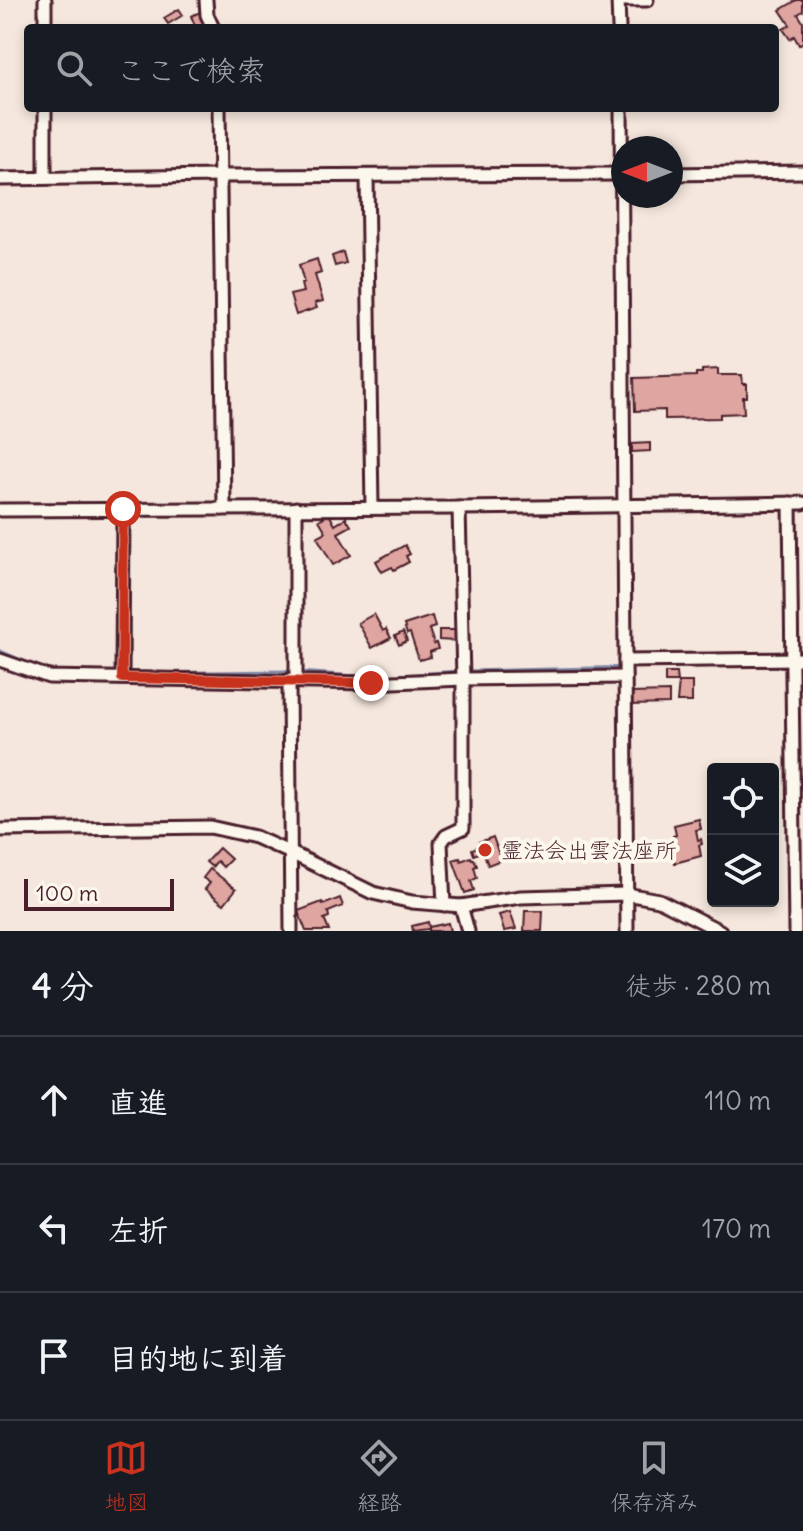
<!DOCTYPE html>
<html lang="ja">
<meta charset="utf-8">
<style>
body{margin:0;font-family:Delius,"Klee One",sans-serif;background:#242831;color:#f1f3f6}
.controls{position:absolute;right:24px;bottom:24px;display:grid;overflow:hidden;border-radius:8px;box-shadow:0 4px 12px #0003}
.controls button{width:72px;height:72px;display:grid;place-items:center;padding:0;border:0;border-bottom:2px solid #363941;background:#171b24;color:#f1f3f6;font:40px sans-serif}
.compass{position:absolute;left:611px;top:136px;width:72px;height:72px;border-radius:50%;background:#171b24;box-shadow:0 4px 12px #0003;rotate:270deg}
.scale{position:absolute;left:24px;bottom:20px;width:150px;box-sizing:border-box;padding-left:8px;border:4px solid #4a1f2b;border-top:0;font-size:22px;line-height:28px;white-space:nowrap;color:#4a1f2b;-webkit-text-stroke:6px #fbf7ec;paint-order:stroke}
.stop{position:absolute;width:24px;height:24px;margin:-18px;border:6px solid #c8321e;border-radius:50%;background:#fff}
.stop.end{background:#c8321e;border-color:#fff;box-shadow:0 2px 8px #0008}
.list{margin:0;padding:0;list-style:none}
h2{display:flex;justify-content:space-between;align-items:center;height:104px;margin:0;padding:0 32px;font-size:34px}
h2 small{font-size:26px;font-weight:400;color:#9ea1a6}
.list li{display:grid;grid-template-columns:52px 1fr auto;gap:24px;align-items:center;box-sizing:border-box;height:128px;padding:0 32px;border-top:2px solid #363941}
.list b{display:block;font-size:30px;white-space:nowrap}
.list em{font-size:26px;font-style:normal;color:#9ea1a6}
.icon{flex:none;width:44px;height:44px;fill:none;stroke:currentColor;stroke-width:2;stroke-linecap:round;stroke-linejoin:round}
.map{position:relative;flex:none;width:803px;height:931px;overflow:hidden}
.search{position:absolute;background:#171b24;box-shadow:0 4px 12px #0003;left:24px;right:24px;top:24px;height:88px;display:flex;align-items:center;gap:20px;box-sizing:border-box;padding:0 28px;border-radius:8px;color:#9ea1a6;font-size:30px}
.sheet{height:488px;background:#171b24}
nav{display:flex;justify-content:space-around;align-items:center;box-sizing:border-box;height:112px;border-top:2px solid #363941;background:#171b24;font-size:22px;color:#9ea1a6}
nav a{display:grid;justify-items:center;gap:4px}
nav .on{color:#c8321e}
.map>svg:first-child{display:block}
</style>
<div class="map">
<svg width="803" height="931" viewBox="0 0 803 931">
<rect width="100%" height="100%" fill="#f5e7dd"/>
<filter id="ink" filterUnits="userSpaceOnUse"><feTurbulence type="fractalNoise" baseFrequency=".0125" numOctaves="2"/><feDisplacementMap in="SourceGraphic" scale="16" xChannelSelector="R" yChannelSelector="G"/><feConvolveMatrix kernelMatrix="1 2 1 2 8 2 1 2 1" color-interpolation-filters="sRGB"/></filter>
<g filter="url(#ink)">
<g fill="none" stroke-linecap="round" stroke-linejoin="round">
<g stroke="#7d88a8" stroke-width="3">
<path d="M 0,651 L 47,671 L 137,673 L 292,671"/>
<path d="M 467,671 L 638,667 L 787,666"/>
<path d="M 299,672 L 371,677 L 459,671"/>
</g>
</g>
<g fill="#dfa5a0" stroke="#4a1f2b" stroke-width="2">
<path d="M 797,0 L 803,0 L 803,11 L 798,14 L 803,22 L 803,42 L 799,45 L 794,36 L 790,39 L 783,29 L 790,25 L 780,10 Z"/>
<path d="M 179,9 L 183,15 L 168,24 L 164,18 Z"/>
<path d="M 200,12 L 206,26 L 196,28 L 191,16 Z"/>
<path d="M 343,252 L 346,263 L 335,266 L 332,256 Z"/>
<path d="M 317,259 L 321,273 L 315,275 L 323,301 L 315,303 L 317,308 L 296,315 L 290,295 L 303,292 L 301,284 L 304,283 L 299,265 Z"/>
<path d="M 718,369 L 718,375 L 742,375 L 743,384 L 747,384 L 747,397 L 743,397 L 744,413 L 720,414 L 720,418 L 665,419 L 665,410 L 635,411 L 634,378 L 696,376 L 696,373 L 702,373 L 702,370 Z"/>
<path d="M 650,443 L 650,451 L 632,452 L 632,444 Z"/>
<path d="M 329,514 L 335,525 L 346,518 L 351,526 L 338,533 L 351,555 L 333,565 L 317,537 L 326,532 L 319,520 Z"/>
<path d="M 405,545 L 410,554 L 406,556 L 409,562 L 394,570 L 392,567 L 382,572 L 376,561 Z"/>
<path d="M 374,614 L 383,631 L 386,629 L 391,638 L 372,648 L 358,623 Z"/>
<path d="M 432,616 L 435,627 L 429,629 L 434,644 L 436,643 L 438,649 L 430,652 L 431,657 L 419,660 L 410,633 L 407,634 L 404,625 Z"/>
<path d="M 439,630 L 455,630 L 455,641 L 439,640 Z"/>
<path d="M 403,632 L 407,641 L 399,645 L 395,636 Z"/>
<path d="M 665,673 L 676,673 L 677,682 L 665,682 Z"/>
<path d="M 679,682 L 692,682 L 692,702 L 677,702 Z"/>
<path d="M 669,692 L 669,704 L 630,705 L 630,693 Z"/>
<path d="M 699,819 L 701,829 L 696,830 L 698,840 L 701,839 L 702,844 L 699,845 L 701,856 L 675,863 L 671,846 L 675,845 L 673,836 L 676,835 L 674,825 Z"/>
<path d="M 493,837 L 501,860 L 488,865 L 483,851 L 474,855 L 472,849 L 480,846 L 479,842 Z"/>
<path d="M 219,848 L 231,859 L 223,867 L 217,861 L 212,867 L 206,862 Z"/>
<path d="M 471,857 L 472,859 L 474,859 L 477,866 L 474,867 L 477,878 L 471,881 L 474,890 L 465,893 L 453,860 L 460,858 L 461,861 Z"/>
<path d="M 210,869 L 236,889 L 224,904 L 205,889 L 210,883 L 203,878 Z"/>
<path d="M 340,898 L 343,906 L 328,912 L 329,917 L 324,919 L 329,931 L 306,931 L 298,911 L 322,902 L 323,905 Z"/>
<path d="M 525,911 L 543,911 L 542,931 L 524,931 Z"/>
<path d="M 510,912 L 516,929 L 504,931 L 499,915 Z"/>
<path d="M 428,922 L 429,927 L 448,923 L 450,931 L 429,931 L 429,929 L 413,931 L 412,926 Z"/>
</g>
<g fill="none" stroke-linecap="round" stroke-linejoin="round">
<g stroke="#4a1f2b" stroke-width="17">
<g id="minor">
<path d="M 45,0 L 45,28"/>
<path d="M 206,0 L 207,15 L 213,28"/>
<path d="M 618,0 L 647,0"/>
<path d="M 618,0 L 619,28"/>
<path d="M 45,108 L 45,178"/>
<path d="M 219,108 L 224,507 L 222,509"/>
<path d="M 621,108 L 627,931"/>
<path d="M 671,174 L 803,172"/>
<path d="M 367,176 L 372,508"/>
<path d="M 0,179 L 220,176 L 623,174"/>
<path d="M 790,503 L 795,931"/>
<path d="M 296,508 L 296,680"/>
<path d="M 459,508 L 463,679 L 625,677"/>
<path d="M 0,510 L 459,508 L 803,503"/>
<path d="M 0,660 L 49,677 L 371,683 L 463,679 L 463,828 L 446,836 L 441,843 L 444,905"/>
<path d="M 625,661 L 803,659"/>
<path d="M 122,678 L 123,509"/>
<path d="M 289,680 L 291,931"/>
<path d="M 0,830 L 210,827 L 255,837 L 291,853 L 373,893 L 412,902 L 461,906 L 521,897 L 626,894 L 659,900 L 720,931"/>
<path d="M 461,906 L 468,931"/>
</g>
</g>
<use href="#minor" stroke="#fbf7ec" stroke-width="11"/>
</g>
</g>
<g fill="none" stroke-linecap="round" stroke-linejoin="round" filter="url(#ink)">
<path stroke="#c8321e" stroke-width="10" d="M 123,509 L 122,678 L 371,683"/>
</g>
<circle fill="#c8321e" stroke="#fbf7ec" stroke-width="3" cx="485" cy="850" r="8"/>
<g text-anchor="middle" stroke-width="8" stroke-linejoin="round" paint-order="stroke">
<g font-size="22" fill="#4a1f2b" stroke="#fbf7ec" text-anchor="start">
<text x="501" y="858">霊法会出雲法座所</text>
</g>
</g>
</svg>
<div class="controls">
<button><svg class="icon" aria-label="locate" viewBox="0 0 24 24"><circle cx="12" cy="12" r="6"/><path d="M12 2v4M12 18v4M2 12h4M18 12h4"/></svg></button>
<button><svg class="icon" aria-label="layers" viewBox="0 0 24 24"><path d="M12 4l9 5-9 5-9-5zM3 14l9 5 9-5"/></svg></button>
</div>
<svg class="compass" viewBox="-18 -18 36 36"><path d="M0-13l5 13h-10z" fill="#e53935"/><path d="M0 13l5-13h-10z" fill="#9ea1a6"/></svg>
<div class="scale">100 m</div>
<div class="stop" style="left:123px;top:509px"></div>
<div class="stop end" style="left:371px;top:683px"></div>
<div class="search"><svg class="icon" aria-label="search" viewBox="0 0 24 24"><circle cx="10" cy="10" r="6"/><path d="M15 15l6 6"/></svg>ここで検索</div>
</div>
<section class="sheet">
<h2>4 分<small>徒歩 · 280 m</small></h2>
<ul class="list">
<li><svg class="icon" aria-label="ahead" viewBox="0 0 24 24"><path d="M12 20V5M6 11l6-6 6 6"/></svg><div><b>直進</b></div><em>110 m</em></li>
<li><svg class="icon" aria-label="left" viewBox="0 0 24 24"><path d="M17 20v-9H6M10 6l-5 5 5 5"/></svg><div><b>左折</b></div><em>170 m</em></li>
<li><svg class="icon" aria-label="arrive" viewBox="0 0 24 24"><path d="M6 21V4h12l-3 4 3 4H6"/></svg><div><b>目的地に到着</b></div></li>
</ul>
</section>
<nav>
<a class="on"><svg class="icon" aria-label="map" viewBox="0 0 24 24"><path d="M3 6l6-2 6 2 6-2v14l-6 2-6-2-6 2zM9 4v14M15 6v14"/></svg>地図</a>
<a><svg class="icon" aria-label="directions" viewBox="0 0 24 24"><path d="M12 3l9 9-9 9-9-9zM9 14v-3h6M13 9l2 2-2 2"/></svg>経路</a>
<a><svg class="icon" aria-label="saved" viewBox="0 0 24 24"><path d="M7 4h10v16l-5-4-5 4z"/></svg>保存済み</a>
</nav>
